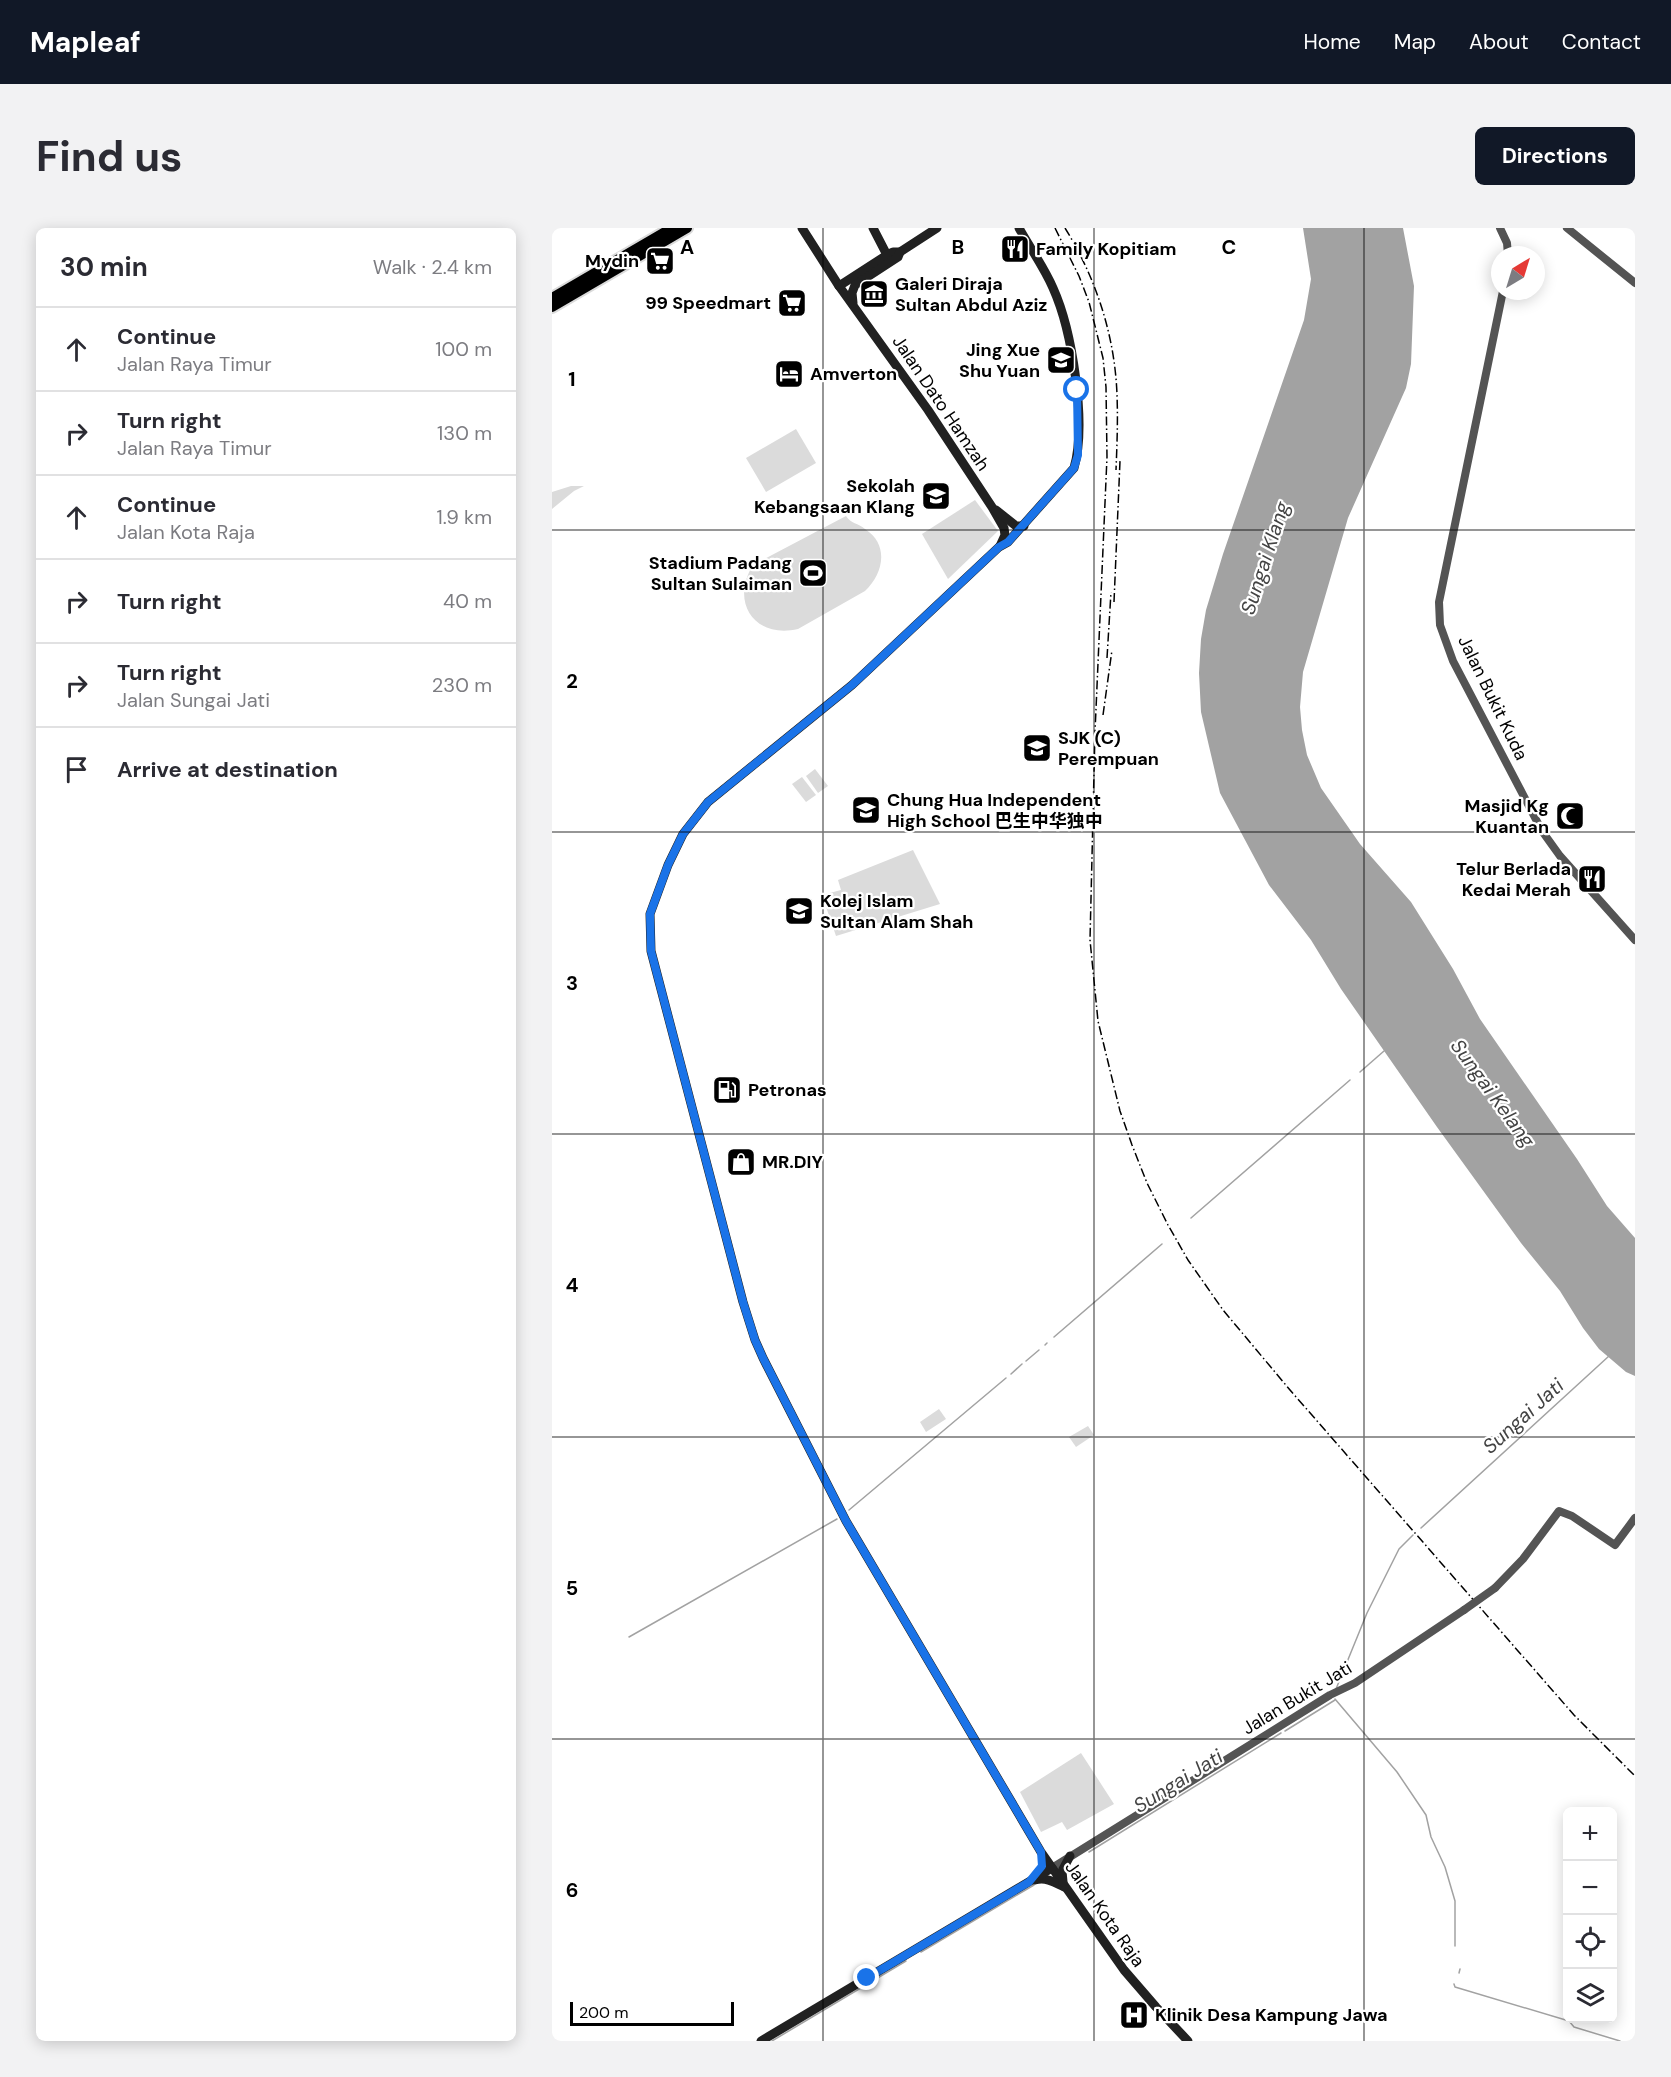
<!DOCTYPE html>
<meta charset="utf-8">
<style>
body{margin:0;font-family:"DM Sans","Noto Sans SC",sans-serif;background:#f2f2f3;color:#2b2b33}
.controls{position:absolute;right:18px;bottom:18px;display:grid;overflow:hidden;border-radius:9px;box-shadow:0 3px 15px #0003}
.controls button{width:54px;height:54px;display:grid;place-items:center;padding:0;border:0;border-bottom:2px solid #e1e1e2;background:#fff;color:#2b2b33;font:30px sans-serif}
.compass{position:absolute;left:939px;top:18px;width:54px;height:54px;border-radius:50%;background:#fff;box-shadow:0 3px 15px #0003;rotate:38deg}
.scale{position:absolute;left:18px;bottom:15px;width:164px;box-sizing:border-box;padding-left:6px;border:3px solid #000;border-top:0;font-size:16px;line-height:21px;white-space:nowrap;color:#000;-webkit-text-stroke:4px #fff;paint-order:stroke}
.stop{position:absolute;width:18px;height:18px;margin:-14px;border:4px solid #1a73e8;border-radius:50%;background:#fff}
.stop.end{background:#1a73e8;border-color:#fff;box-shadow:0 2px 6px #0008}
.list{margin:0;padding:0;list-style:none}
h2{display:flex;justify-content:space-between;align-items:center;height:78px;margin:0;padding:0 24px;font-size:26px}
h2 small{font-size:20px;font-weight:400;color:#7c7c81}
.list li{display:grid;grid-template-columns:39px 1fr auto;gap:18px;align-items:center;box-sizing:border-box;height:84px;padding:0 24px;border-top:2px solid #e1e1e2}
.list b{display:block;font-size:22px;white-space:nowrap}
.list p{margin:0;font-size:20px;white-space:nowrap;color:#7c7c81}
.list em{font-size:20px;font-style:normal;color:#7c7c81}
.icon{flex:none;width:33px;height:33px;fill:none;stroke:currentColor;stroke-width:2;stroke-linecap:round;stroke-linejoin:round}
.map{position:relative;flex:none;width:1083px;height:1813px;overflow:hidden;border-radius:9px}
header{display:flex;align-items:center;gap:36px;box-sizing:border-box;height:84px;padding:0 30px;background:#111827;color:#fff}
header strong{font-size:28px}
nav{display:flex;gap:33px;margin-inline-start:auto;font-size:21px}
.intro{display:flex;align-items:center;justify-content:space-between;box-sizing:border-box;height:144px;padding:0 36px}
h1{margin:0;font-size:42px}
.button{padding:15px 27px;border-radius:9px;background:#111827;color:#fff;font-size:21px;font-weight:700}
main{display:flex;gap:36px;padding:0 36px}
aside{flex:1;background:#fff;border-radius:9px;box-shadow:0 3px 15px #0003}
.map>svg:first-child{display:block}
</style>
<header>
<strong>Mapleaf</strong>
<nav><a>Home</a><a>Map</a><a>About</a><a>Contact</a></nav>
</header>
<div class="intro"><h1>Find us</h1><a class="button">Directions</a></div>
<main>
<aside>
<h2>30 min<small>Walk · 2.4 km</small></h2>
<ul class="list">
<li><svg class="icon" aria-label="ahead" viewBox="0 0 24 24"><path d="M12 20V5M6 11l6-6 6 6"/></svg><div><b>Continue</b><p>Jalan Raya Timur</p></div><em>100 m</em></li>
<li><svg class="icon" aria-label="right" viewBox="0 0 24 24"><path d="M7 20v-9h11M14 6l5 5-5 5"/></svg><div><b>Turn right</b><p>Jalan Raya Timur</p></div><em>130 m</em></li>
<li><svg class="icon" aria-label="ahead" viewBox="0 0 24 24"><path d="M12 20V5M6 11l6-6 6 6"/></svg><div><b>Continue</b><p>Jalan Kota Raja</p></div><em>1.9 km</em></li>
<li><svg class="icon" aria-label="right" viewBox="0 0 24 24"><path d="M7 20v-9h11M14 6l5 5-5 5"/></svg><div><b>Turn right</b></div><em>40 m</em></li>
<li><svg class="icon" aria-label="right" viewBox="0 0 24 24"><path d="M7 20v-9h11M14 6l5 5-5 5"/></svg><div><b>Turn right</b><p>Jalan Sungai Jati</p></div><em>230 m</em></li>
<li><svg class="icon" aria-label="arrive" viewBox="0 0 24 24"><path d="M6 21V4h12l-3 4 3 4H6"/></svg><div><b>Arrive at destination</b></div></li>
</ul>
</aside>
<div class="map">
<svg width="1083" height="1813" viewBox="0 0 1083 1813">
<rect width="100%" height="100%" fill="#fff"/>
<g fill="#dbdbdb">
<path d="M 244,201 L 264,235 L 214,264 L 194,230 Z"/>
<path d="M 19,258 L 32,258 L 22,263 L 0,281 L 0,264 Z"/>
<path d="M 423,272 L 446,303 L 396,351 L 370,306 Z"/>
<path d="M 294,288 C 299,296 306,295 313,301 C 338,317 331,346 313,363 L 246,401 C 202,411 178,374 201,337 Z"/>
<path d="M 263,541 L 276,558 L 266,565 L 254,548 Z"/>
<path d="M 250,549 L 264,567 L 254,574 L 240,556 Z"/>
<path d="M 361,622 L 388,676 L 284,708 L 270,667 L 289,662 L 286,652 Z"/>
<path d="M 387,1181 L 394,1191 L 374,1204 L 368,1194 Z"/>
<path d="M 536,1198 L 542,1207 L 524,1219 L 517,1209 Z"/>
<path d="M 529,1525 L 562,1576 L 515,1602 L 510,1594 L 489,1604 L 468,1564 Z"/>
</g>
<path fill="#a2a2a2" d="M 751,0 L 851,0 L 862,58 L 859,136 L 854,160 L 796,290 L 751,444 L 748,479 L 750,502 L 755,527 L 769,560 L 808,616 L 859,674 L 901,741 L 928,791 L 1025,931 L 1055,978 L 1083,1010 L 1083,1148 L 1074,1144 L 1047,1121 L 1031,1100 L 1008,1063 L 969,1015 L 885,899 L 789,761 L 759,712 L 717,657 L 668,565 L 649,484 L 647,445 L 649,411 L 654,382 L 671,326 L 752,92 L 759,51 Z"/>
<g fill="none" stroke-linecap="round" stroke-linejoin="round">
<g stroke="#a2a2a2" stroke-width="1.5">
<path d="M 808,844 L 832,823"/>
<path d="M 639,990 L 798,852"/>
<path d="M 502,1109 L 610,1016"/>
<path d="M 493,1117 L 495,1115"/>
<path d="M 474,1133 L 487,1122"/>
<path d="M 459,1146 L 470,1136"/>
<path d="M 297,1282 L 454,1150"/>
<path d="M 869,1300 L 1057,1128"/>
<path d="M 77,1409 L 285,1291"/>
<path d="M 784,1461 L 815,1385 L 847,1321 L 861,1307"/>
<path d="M 783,1471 L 845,1544 L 874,1587 L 879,1609 L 893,1639 L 903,1673 L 903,1718"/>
<path d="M 733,1503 L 783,1472"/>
<path d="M 537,1624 L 729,1505"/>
<path d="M 369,1724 L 482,1657"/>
<path d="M 907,1745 L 908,1741"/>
<path d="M 902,1756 L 903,1759 L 1017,1793 L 1022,1799 L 1068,1813"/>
<path d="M 220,1813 L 354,1733"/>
</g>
<g stroke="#dbdbdb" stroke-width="14">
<g id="trunk">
<path d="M 0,70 L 120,0"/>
<path d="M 0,79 L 135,0"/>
</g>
</g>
<g stroke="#545454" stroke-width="8">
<path d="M 948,0 L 955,15 L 956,27"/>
<path d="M 1015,0 L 1083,55"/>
<path d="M 951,63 L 887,374 L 888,397 L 901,433 L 990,603 L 1008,628 L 1083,712"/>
<path d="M 943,1360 L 971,1331 L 1007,1283 L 1020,1288 L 1063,1317 L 1083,1290"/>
<path d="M 500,1640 L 778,1467 L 803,1455 L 912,1382"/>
</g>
<g stroke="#212121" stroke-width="9">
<path d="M 250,0 L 287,58 L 376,182 L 440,279 L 452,300 L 453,307 L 448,318"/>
<path d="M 321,0 L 335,27"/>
<path d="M 467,0 C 478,20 492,39 501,60 C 520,102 535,195 522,240 L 456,314 L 447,319 L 300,457 L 156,574 L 131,606 L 116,637 L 98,686 L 99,723 L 191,1074 L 203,1112 L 211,1130 L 294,1293 L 489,1624 L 572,1742 L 604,1779 L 636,1813"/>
<path d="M 287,58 L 335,27 L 341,24 L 348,24 L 385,0"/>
<path d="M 301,75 L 300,65 L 303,57 L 346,29 L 348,24"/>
<path d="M 444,282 L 464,298 L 472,298"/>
<path d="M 483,1652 C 494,1649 502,1654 512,1659"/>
<path d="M 511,1654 L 510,1643 L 518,1628"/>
<path d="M 209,1813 L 500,1640"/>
</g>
<use href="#trunk" stroke="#000" stroke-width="10"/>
<g stroke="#000" stroke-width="1.5" stroke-dasharray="9 3 1.5 3" stroke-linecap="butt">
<path d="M 503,0 L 527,48 L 537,74 L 551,130 L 554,159 L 555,229 L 543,504 L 538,712 L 546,793 L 568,883 L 580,917 L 595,955 L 616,997 L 636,1032 L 671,1082 L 738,1162 L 1022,1487 L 1083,1548"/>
<path d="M 513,0 C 544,50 563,108 565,167 C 566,192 565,217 564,242"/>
<path d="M 562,374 L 568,233"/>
<path d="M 555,430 L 559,364"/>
<path d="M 551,487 L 560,422"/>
</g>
<path stroke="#545454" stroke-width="8" d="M 912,1382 L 943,1360"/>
</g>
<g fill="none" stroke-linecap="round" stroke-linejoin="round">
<path stroke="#1a73e8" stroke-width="8" d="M 315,1750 L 477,1654 L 490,1638 L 489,1624 L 294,1293 L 211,1130 L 203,1112 L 191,1074 L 99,723 L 98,686 L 116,637 L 131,606 L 156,574 L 300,457 L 447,319 L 456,314 L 522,240 L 526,227 L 525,162"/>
</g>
<path fill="none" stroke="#000" stroke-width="1.5" stroke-opacity="0.55" d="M 271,0 L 271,1813M 542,0 L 542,1813M 812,0 L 812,1813M 0,302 L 1083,302M 0,604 L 1083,604M 0,906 L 1083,906M 0,1209 L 1083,1209M 0,1511 L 1083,1511"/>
<defs>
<g id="restaurant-square" transform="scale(1.5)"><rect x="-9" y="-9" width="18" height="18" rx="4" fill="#000" stroke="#fff"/><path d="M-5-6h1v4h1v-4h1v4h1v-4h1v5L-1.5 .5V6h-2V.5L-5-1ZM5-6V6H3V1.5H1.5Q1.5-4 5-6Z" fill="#fff"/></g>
<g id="supermarket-square" transform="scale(1.5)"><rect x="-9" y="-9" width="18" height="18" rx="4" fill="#000" stroke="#fff"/><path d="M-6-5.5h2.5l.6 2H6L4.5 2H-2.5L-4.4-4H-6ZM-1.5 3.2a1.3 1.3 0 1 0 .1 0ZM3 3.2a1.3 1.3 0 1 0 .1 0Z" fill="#fff"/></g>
<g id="museum-square" transform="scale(1.5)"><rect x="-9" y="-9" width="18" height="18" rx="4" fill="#000" stroke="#fff"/><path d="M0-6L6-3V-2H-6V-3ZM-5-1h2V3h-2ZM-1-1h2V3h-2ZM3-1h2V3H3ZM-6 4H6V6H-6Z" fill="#fff"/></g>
<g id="university-square" transform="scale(1.5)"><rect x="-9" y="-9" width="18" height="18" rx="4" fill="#000" stroke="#fff"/><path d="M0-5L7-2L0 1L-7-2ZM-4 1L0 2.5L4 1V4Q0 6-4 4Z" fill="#fff"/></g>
<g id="hotel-square" transform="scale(1.5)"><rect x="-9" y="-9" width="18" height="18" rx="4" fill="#000" stroke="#fff"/><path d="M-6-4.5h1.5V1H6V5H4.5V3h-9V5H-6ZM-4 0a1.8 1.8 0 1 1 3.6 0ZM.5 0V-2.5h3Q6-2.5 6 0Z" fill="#fff"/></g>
<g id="school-square" transform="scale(1.5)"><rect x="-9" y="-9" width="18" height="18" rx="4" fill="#000" stroke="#fff"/><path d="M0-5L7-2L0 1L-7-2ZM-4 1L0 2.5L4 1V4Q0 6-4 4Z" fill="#fff"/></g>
<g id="stadium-square" transform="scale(1.5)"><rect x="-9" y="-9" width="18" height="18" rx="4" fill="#000" stroke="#fff"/><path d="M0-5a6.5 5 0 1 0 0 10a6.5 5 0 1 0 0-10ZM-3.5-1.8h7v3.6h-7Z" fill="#fff"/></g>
<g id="mosque-square" transform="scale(1.5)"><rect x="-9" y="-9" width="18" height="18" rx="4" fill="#000" stroke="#fff"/><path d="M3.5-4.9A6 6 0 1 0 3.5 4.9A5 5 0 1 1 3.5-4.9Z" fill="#fff"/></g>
<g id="fuel-square" transform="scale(1.5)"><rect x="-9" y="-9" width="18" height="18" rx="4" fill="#000" stroke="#fff"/><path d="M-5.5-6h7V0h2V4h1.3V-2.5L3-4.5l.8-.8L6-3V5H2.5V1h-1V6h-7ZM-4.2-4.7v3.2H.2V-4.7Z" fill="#fff"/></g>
<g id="shop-square" transform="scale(1.5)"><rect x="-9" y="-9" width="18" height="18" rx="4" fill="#000" stroke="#fff"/><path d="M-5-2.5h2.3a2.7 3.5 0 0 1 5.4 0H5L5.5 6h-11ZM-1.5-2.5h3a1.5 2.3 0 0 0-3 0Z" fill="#fff"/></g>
<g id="hospital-square" transform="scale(1.5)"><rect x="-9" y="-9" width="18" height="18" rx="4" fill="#000" stroke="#fff"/><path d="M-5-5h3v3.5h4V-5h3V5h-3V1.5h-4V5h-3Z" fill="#fff"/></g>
</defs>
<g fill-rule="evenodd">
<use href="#restaurant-square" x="463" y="21"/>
<use href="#supermarket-square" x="108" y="33"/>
<use href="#museum-square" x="322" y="66"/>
<use href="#supermarket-square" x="240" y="75"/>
<use href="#university-square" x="509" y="132"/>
<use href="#hotel-square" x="237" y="146"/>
<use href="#school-square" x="384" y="268"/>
<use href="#stadium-square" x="261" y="345"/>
<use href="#school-square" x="485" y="520"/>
<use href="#school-square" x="314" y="582"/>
<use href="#mosque-square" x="1018" y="588"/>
<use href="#restaurant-square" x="1040" y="651"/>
<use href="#school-square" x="247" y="683"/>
<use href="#fuel-square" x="175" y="862"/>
<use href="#shop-square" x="189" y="934"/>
<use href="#hospital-square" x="582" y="1787"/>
</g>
<g text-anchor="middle" stroke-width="4.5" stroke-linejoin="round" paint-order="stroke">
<g font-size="18" font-weight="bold" fill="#000" stroke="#fff" text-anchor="start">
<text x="484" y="27">Family Kopitiam</text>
<text x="87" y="39" text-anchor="end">Mydin</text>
<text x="343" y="62">Galeri Diraja<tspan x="343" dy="21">Sultan Abdul Aziz</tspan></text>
<text x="219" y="81" text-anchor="end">99 Speedmart</text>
<text x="488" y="128" text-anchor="end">Jing Xue<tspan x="488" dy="21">Shu Yuan</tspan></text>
<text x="258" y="152">Amverton</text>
<text x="363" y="264" text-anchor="end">Sekolah<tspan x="363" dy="21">Kebangsaan Klang</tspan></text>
<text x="240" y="341" text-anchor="end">Stadium Padang<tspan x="240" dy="21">Sultan Sulaiman</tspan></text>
<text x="506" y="516">SJK (C)<tspan x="506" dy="21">Perempuan</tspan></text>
<text x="335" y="578">Chung Hua Independent<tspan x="335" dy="21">High School 巴生中华独中</tspan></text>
<text x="997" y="584" text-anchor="end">Masjid Kg<tspan x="997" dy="21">Kuantan</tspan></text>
<text x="1019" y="647" text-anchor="end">Telur Berlada<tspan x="1019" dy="21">Kedai Merah</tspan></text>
<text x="268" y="679">Kolej Islam<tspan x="268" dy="21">Sultan Alam Shah</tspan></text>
<text x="196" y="868">Petronas</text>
<text x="210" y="940">MR.DIY</text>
<text x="603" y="1793">Klinik Desa Kampung Jawa</text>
</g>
<g font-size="18" fill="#000" stroke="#fff">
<text transform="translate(389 175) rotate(56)" y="6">Jalan Dato Hamzah</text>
<text transform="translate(941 470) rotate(64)" y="6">Jalan Bukit Kuda</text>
<text transform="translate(745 1470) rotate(-31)" y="6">Jalan Bukit Jati</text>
<text transform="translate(553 1686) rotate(55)" y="6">Jalan Kota Raja</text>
</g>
<g font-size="20" font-style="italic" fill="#434343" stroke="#fff">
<text transform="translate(713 330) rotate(-72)" y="7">Sungai Klang</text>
<text transform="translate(941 865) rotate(54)" y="7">Sungai Kelang</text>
<text transform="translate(971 1188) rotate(-42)" y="7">Sungai Jati</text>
<text transform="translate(626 1553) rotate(-32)" y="7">Sungai Jati</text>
</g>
</g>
<g font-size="20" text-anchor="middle" font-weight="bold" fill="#000" stroke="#fff" stroke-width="4.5" stroke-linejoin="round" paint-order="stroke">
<text x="135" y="26">A</text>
<text x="406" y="26">B</text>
<text x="677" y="26">C</text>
<text x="20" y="158">1</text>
<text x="20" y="460">2</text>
<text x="20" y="762">3</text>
<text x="20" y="1064">4</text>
<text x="20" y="1367">5</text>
<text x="20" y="1669">6</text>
</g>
</svg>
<div class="controls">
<button>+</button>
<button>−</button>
<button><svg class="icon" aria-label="locate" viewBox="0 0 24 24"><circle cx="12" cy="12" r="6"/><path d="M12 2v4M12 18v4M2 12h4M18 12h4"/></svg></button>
<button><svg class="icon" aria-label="layers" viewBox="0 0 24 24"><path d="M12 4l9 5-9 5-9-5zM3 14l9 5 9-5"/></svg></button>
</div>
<svg class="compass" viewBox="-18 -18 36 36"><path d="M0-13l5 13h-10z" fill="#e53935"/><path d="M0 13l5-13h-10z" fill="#7c7c81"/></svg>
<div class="scale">200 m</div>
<div class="stop" style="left:525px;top:162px"></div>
<div class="stop end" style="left:315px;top:1750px"></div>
</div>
</main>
